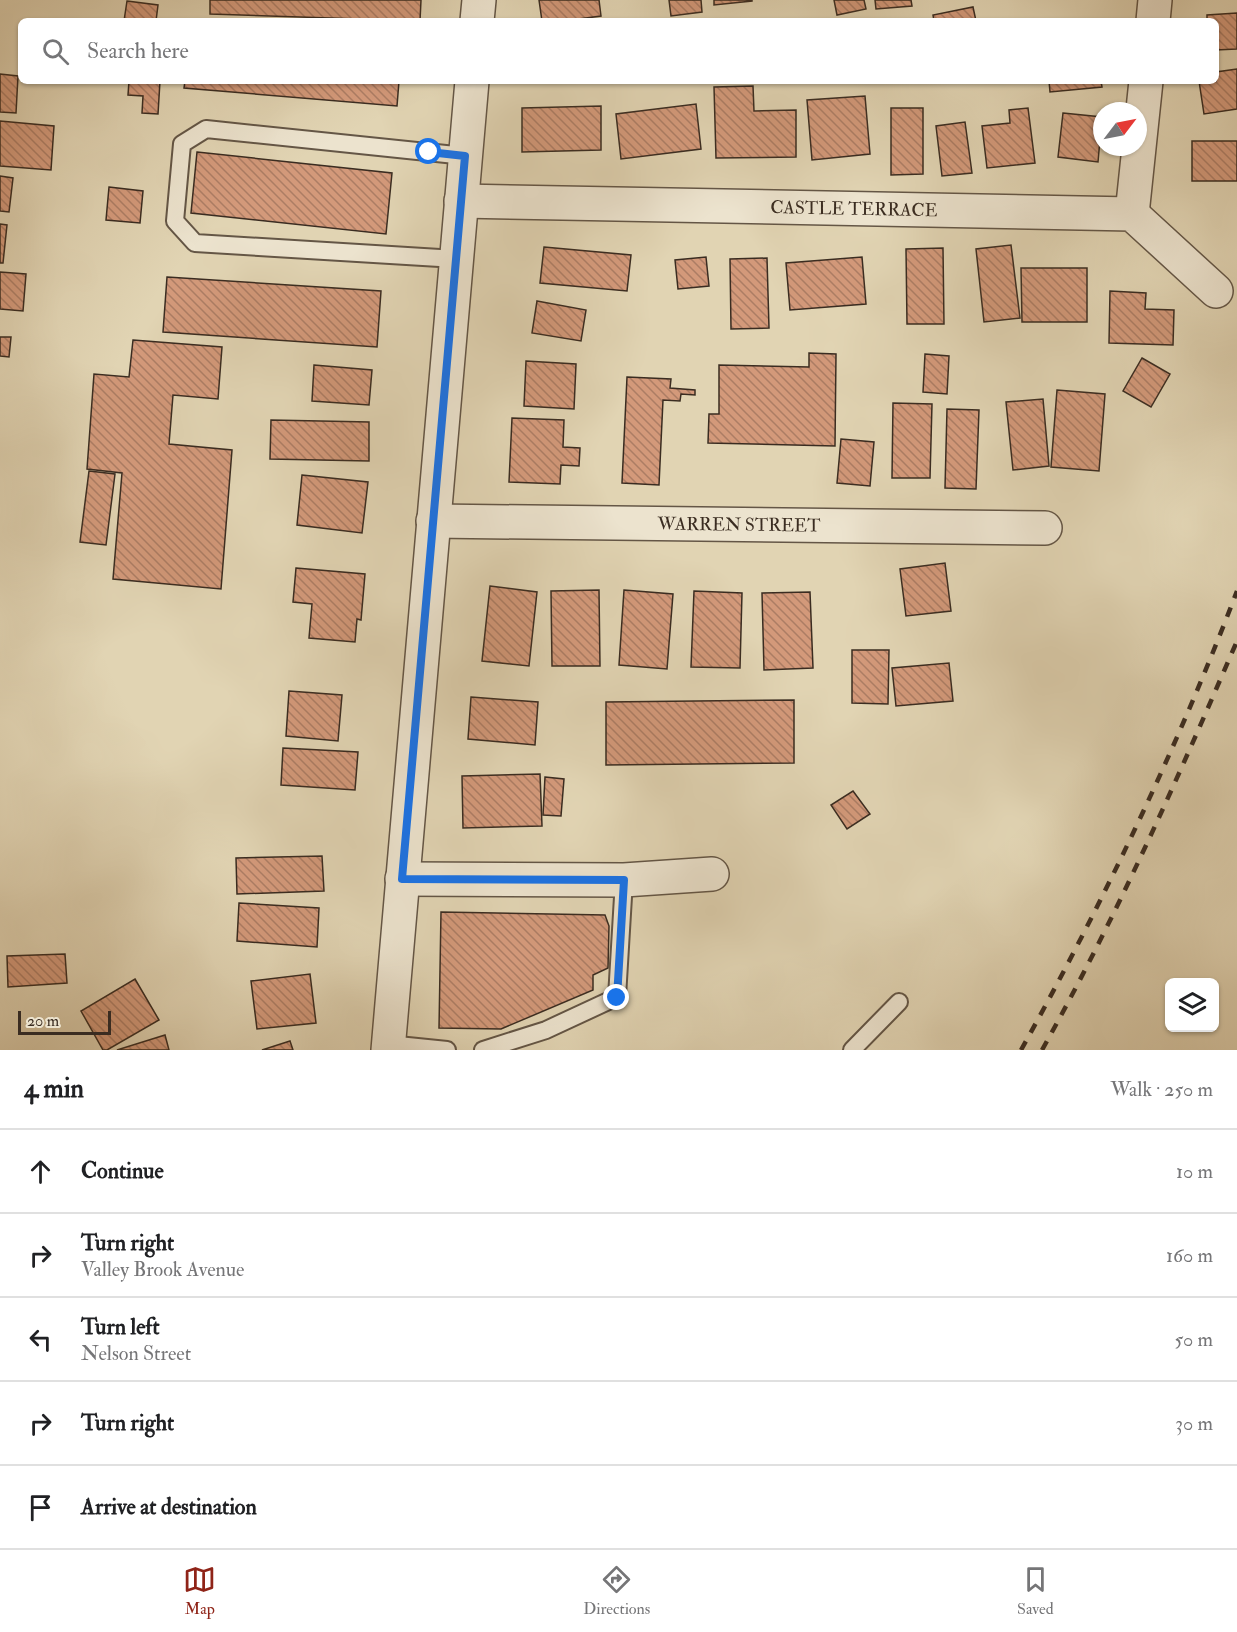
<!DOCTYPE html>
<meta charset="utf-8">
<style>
body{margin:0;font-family:"IM FELL Double Pica",serif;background:#f6f6f6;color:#202124}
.controls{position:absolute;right:18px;bottom:18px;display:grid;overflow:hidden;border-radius:9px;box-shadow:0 2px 4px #0004}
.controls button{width:54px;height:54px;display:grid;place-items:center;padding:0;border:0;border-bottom:2px solid #e0e0e0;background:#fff;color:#202124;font:30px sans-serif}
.compass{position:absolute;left:1093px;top:102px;width:54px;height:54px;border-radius:50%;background:#fff;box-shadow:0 2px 4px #0004;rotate:58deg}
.scale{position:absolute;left:18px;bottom:15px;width:93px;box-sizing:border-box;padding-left:6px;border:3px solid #3a2c21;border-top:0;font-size:16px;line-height:21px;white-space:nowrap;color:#3a2c21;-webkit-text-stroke:4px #ece3ce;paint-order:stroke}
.stop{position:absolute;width:18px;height:18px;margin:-14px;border:4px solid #1a73e8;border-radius:50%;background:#fff}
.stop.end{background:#1a73e8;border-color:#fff;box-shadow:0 2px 6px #0008}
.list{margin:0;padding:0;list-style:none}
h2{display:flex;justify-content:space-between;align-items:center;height:78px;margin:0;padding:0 24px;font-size:26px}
h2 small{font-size:20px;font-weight:400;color:#757577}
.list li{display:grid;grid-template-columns:39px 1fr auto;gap:18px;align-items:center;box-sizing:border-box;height:84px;padding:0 24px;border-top:2px solid #e0e0e0}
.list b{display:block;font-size:22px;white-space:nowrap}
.list p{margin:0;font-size:20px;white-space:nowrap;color:#757577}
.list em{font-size:20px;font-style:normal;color:#757577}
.icon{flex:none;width:33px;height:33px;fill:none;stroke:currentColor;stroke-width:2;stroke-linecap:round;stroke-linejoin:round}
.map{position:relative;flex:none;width:1237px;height:1050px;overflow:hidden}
.search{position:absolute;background:#fff;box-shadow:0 2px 4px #0004;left:18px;right:18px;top:18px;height:66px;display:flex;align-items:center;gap:15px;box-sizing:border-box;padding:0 21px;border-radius:9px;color:#757577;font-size:22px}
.sheet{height:498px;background:#fff}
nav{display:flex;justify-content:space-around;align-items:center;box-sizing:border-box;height:84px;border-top:2px solid #e0e0e0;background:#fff;font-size:16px;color:#757577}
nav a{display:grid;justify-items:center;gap:3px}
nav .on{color:#8f2418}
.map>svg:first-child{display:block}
</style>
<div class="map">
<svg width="1237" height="1050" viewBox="0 0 1237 1050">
<defs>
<pattern id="building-back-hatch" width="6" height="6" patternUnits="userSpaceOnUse" patternTransform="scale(1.5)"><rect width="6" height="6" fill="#d3997a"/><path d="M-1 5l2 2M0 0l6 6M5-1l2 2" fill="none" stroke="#ac7d64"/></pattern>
</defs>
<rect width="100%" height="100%" fill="#e1d4b3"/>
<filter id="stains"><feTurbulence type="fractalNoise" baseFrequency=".00333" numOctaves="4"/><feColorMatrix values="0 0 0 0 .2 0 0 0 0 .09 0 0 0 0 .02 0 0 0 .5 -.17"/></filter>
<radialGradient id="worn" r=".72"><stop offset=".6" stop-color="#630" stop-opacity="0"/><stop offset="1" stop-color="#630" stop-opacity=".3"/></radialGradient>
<g fill="url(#building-back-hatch)" stroke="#3a2c21" stroke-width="1.5">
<path d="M 210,0 L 421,0 L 420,21 L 210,14 Z"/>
<path d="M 539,0 L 599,0 L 601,16 L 563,21 L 542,21 Z"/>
<path d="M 669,0 L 701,0 L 702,12 L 671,16 Z"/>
<path d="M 714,0 L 752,0 L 752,1 L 714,5 Z"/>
<path d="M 834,0 L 864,0 L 866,9 L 837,15 Z"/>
<path d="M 875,0 L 911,0 L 912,6 L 876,9 Z"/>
<path d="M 127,1 L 158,5 L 156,21 L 124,21 Z"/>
<path d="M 973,7 L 976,21 L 934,21 L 933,15 Z"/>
<path d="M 1237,13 L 1237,49 L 1216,50 L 1216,21 L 1207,21 L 1207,15 Z"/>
<path d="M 1237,69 L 1237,109 L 1204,114 L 1199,81 L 1216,81 L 1216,72 Z"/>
<path d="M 0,74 L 18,76 L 16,113 L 0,112 Z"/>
<path d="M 129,81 L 160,81 L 158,114 L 142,113 L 143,96 L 128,95 Z"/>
<path d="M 185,81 L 399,81 L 397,106 L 184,88 Z"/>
<path d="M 1049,81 L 1101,81 L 1102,87 L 1050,92 Z"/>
<path d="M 753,86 L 754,111 L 796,110 L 796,157 L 716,158 L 714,87 Z"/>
<path d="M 865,96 L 870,154 L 812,160 L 807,100 Z"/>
<path d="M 696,104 L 701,149 L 621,159 L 616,114 Z"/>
<path d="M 601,106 L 601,150 L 522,152 L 522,108 Z"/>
<path d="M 891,108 L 923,108 L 923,174 L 891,175 Z"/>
<path d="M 1028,108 L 1035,163 L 987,168 L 982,126 L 1010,123 L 1009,110 Z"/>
<path d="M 1063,113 L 1102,117 L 1098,162 L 1058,157 Z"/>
<path d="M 0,121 L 54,126 L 51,170 L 0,166 Z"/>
<path d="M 965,122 L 972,173 L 942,176 L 936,126 Z"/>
<rect x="1192" y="141" width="45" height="40"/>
<path d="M 197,152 L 392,173 L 386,234 L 191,213 Z"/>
<path d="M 0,176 L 13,178 L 9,212 L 0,211 Z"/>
<path d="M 109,187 L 143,191 L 140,223 L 106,220 Z"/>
<path d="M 0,224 L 7,225 L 3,263 L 0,263 Z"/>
<path d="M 1011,245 L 1020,318 L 984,322 L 976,249 Z"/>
<path d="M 544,247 L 631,255 L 627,291 L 540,283 Z"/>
<path d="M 943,248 L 944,324 L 907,324 L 906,249 Z"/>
<path d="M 706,257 L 709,286 L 678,289 L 675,260 Z"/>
<path d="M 862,257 L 866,304 L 790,310 L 786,263 Z"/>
<path d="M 767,258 L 769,328 L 731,329 L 730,259 Z"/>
<path d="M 1021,268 L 1087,268 L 1087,322 L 1022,322 Z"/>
<path d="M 0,272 L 26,274 L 23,311 L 0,309 Z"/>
<path d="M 167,277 L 381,291 L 377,347 L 163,332 Z"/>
<path d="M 1110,291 L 1146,293 L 1145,309 L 1174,310 L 1173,345 L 1109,343 Z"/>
<path d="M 537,301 L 586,310 L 581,341 L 532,333 Z"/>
<path d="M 0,337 L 11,337 L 9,357 L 0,356 Z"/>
<path d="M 133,340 L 222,347 L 218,399 L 173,395 L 169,444 L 232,450 L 221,589 L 113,579 L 122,473 L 87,469 L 94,374 L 129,377 Z"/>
<path d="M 809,353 L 836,354 L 835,446 L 708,443 L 709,414 L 719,414 L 719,365 L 809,367 Z"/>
<path d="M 925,354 L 949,356 L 947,394 L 923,392 Z"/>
<path d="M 1142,358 L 1170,374 L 1151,407 L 1123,391 Z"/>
<path d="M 526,361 L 576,364 L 574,409 L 524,406 Z"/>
<path d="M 314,365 L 372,370 L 369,405 L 312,401 Z"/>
<path d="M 627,377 L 671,379 L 670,388 L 695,390 L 695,395 L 681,394 L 680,401 L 663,400 L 659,485 L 622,483 Z"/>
<path d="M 1057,390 L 1105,394 L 1099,471 L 1051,467 Z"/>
<path d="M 1043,399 L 1049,466 L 1013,470 L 1006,402 Z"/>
<path d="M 893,403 L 932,404 L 930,478 L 892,478 Z"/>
<path d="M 947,409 L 979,410 L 976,489 L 945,488 Z"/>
<path d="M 512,418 L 564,420 L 563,447 L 580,448 L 579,466 L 561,465 L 560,484 L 509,482 Z"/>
<path d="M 271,420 L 369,422 L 369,461 L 270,459 Z"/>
<path d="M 841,439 L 874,442 L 870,486 L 837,483 Z"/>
<path d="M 89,471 L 115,474 L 106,545 L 80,542 Z"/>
<path d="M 302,475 L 368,482 L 362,533 L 297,525 Z"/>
<path d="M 945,563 L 951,611 L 906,616 L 900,569 Z"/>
<path d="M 296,568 L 365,574 L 361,620 L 357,619 L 355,642 L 309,638 L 312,604 L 293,602 Z"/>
<path d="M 490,586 L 537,592 L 529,666 L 482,661 Z"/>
<path d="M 599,590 L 600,666 L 552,666 L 551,591 Z"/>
<path d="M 624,590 L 673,594 L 667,669 L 619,665 Z"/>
<path d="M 694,591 L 742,593 L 740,668 L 691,667 Z"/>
<path d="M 810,592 L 813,668 L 764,670 L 762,593 Z"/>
<path d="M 852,650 L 889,650 L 888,704 L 852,703 Z"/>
<path d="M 949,663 L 953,701 L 896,706 L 892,668 Z"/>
<path d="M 289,691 L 342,695 L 338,741 L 286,736 Z"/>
<path d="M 471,697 L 538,702 L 535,745 L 468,739 Z"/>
<path d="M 794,700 L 794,763 L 606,765 L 606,702 Z"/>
<path d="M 283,748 L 358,752 L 355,790 L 281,785 Z"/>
<path d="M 540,774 L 542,826 L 463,828 L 462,776 Z"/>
<path d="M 545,777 L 564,779 L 561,816 L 543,815 Z"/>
<path d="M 853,791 L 870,814 L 847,829 L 831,805 Z"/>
<path d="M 322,856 L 324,891 L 237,894 L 236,858 Z"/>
<path d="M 239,903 L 319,908 L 317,947 L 237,941 Z"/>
<path d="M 441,912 L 605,915 L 609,926 L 608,968 L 593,975 L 593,990 L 501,1029 L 439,1028 Z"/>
<path d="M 65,954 L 67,983 L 8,987 L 7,956 Z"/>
<path d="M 310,974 L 316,1023 L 257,1029 L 251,981 Z"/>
<path d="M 135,979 L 159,1020 L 107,1050 L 103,1050 L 81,1011 Z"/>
<path d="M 165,1035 L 169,1050 L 117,1050 Z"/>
<path d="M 290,1041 L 293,1050 L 262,1050 Z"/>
</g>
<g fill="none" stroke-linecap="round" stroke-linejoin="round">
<g stroke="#645646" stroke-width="20">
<g id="service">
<path d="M 456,259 L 195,243 L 175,221 L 182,144 L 206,129 L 465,156"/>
<path d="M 388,1044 L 447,1050"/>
<path d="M 483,1050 L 546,1030 L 617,997 L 624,880"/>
<path d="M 852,1050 L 899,1002"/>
</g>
</g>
<g stroke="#645646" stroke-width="36">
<g id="minor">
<path d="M 477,21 L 479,0"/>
<path d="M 1153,21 L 1155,0"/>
<path id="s1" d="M 461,201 L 1132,214 L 1216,291"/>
<path d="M 1132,214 L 1146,81"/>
<path id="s2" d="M 433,521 L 1045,528"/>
<path d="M 402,879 L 624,880 L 712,874"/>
<path d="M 388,1050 L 472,81"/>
</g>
</g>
<use href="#service" stroke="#ece3ce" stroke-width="16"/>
<use href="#minor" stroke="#ece3ce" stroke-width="33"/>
<g stroke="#3a2c21" stroke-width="4.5" stroke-dasharray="10 10" stroke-linecap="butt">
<path d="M 1021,1050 C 1102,905 1178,746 1237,591"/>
<path d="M 1042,1050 C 1116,918 1177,780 1237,641"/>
</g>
</g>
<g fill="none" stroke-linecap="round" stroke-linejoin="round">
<path stroke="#1a73e8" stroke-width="8" d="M 429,152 L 465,156 L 402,879 L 624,880 L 617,998"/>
</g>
<g text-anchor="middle" stroke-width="6" stroke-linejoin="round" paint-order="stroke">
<g font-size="18" fill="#3a2c21" stroke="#ece3ce">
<text dy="6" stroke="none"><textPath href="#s1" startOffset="393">CASTLE TERRACE</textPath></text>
<text dy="6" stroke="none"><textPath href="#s2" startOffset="306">WARREN STREET</textPath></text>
</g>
</g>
<rect width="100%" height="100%" filter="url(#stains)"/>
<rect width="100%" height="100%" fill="url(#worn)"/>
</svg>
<div class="controls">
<button><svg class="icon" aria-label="layers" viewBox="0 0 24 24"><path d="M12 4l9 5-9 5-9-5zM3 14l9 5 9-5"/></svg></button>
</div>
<svg class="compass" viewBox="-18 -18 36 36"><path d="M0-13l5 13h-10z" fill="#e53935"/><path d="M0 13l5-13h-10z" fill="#757577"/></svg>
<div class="scale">20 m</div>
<div class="stop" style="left:429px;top:152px"></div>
<div class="stop end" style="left:617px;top:998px"></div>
<div class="search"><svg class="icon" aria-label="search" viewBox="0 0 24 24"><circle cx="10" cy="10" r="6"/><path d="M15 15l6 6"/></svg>Search here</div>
</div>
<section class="sheet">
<h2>4 min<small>Walk · 250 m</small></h2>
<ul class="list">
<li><svg class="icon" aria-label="ahead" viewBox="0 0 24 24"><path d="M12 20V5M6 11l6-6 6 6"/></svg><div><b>Continue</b></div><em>10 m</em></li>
<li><svg class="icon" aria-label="right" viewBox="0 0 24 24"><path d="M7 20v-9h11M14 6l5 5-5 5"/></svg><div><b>Turn right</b><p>Valley Brook Avenue</p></div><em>160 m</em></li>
<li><svg class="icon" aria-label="left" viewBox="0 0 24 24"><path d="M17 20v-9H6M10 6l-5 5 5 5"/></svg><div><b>Turn left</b><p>Nelson Street</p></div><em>50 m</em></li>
<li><svg class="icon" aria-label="right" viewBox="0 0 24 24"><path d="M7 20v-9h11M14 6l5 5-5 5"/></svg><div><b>Turn right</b></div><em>30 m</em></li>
<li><svg class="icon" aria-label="arrive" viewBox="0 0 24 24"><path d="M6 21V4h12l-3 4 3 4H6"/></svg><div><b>Arrive at destination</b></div></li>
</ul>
</section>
<nav>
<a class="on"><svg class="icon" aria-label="map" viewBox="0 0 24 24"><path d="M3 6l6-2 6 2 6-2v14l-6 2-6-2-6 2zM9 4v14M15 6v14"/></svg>Map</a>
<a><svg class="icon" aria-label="directions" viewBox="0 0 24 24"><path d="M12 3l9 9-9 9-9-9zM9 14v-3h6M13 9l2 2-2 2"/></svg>Directions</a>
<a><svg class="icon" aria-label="saved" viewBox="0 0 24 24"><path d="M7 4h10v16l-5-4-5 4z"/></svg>Saved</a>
</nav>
